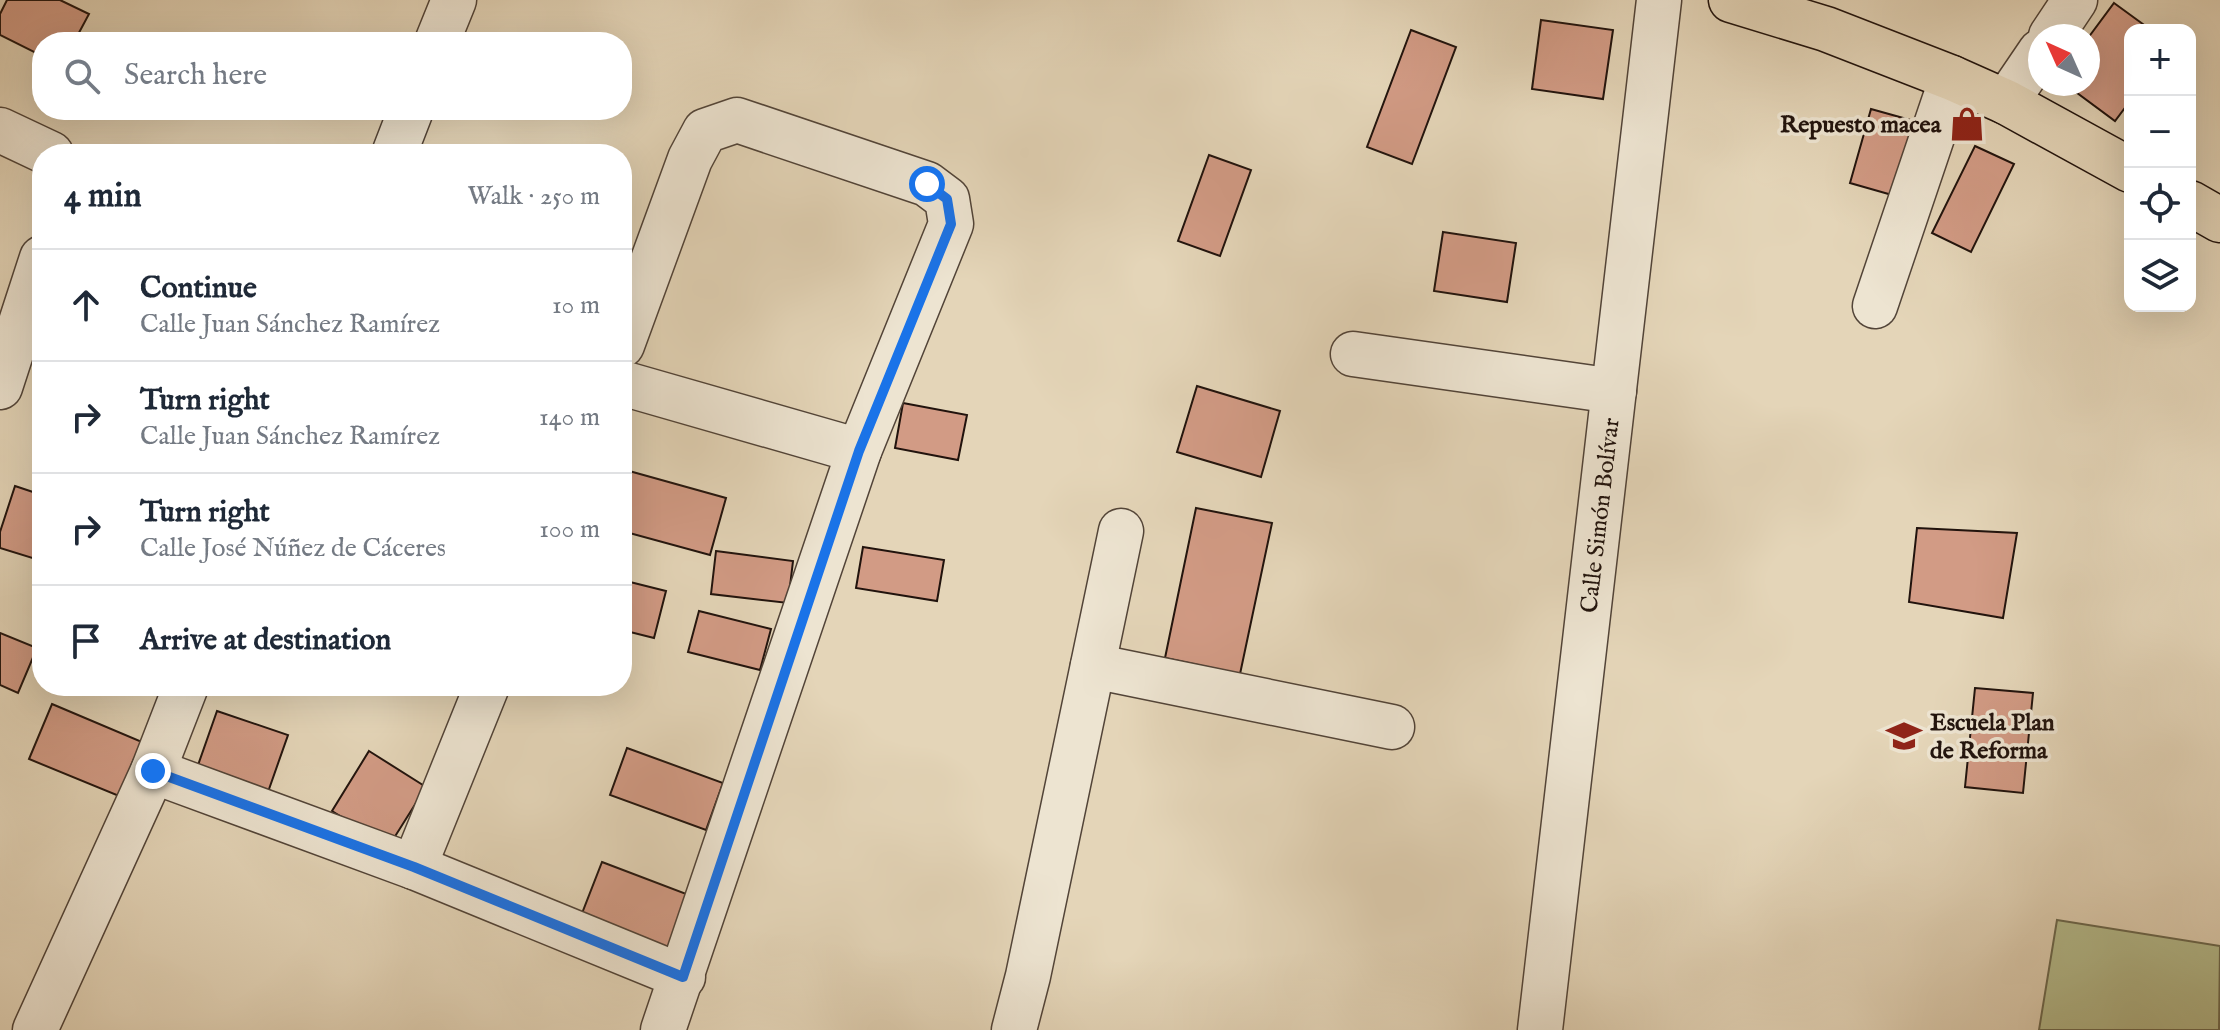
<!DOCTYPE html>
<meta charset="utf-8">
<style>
body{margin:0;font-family:"IM FELL English",serif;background:#f2f2f3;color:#1f2937}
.controls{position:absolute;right:24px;top:24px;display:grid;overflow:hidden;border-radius:16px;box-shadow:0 8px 32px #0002}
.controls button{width:72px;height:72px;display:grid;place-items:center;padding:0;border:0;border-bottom:2px solid #e0e1e3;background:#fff;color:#1f2937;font:40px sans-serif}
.compass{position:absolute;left:2028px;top:24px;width:72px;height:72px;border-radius:50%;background:#fff;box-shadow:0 8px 32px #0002;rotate:315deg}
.stop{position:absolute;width:24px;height:24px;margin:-18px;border:6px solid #1a73e8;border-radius:50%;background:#fff}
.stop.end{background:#1a73e8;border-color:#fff;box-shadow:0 2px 8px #0008}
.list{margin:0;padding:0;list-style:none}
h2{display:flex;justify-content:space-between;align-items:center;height:104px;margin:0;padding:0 32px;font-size:34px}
h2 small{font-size:26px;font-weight:400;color:#747a83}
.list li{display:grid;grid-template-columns:52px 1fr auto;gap:24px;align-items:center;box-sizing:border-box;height:112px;padding:0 32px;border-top:2px solid #e0e1e3}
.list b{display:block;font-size:30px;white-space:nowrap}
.list p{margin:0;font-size:26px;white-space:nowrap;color:#747a83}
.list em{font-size:26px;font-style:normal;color:#747a83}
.icon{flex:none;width:44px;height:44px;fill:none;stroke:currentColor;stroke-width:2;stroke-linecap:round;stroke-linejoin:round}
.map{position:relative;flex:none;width:2220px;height:1030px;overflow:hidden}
.search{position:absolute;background:#fff;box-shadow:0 8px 32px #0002;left:32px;top:32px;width:600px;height:88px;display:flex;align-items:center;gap:20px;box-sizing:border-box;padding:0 28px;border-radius:32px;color:#747a83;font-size:30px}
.panel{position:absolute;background:#fff;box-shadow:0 8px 32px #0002;left:32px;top:144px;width:600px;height:552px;border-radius:32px}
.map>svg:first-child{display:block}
</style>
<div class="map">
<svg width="2220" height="1030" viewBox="0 0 2220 1030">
<rect width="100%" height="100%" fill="#e4d5b8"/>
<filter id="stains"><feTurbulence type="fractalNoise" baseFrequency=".0025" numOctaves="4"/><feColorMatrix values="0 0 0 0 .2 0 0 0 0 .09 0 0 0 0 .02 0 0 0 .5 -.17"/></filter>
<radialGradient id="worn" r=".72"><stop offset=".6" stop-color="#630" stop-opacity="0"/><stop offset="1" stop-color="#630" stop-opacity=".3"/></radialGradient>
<path fill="#b5bd8e" stroke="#6b684e" stroke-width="2" d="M 2057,920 L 2220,946 L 2219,1030 L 2039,1030 Z"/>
<g fill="#d29b85" stroke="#21130d" stroke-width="2">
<path d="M 7,0 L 60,0 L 89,14 L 74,42 L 42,42 L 42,56 L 0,35 L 0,14 Z"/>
<path d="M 2114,3 L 2151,30 L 2130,30 L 2130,101 L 2115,121 L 2065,84 L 2088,84 L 2088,38 Z"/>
<path d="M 1541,20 L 1613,30 L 1603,99 L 1532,89 Z"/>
<path d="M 1411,30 L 1456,47 L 1412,164 L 1367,147 Z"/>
<path d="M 1871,109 L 1914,121 L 1892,195 L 1850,183 Z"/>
<path d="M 1975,146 L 2014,164 L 1971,252 L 1932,233 Z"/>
<path d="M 1209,155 L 1251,170 L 1220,256 L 1178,241 Z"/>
<path d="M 1443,232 L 1516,243 L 1507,302 L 1434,291 Z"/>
<path d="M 1197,386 L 1280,411 L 1261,477 L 1177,452 Z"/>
<path d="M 903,403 L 967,415 L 958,460 L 895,448 Z"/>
<path d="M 622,469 L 726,498 L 710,555 L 622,531 Z"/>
<path d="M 15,486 L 42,495 L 42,561 L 0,548 L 0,532 Z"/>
<path d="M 1196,508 L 1272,523 L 1240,674 L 1165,658 Z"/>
<path d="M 1917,528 L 2017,533 L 2003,618 L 1909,602 Z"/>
<path d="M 863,547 L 944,560 L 937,601 L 856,588 Z"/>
<path d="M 716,551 L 793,561 L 788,603 L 711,594 Z"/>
<path d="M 622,580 L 666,591 L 654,638 L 622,630 Z"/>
<path d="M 699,611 L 771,629 L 760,670 L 688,652 Z"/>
<path d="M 0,633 L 37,648 L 18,693 L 0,685 Z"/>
<path d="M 1975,688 L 2033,693 L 2023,793 L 1965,787 Z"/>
<path d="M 52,704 L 142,742 L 119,796 L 29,759 Z"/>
<path d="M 217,711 L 288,735 L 268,792 L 197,768 Z"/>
<path d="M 627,748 L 723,783 L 706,830 L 610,795 Z"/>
<path d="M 369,751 L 426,787 L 389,846 L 332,811 Z"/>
<path d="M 602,862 L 689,895 L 668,949 L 581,916 Z"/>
</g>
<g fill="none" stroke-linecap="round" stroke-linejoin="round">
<g stroke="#524438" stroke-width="47">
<g id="minor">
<path d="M 2051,36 L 2075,0"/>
<path d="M 437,42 L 454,0"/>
<path d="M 2006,102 L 2040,52"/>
<path d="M 0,130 L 51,154"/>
<path d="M 394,154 L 411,110"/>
<path d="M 1875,306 L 1952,78"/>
<path d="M 622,345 L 690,159 L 705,131 L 737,120 L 927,184 L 947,199 L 951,224 L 859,451 L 663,1030"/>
<path d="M 1353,354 L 1614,391"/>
<path d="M 622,383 L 859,451"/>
<path d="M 0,387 L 42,258"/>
<path d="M 1093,666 L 1392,727"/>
<path d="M 153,771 L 414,867 L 683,977"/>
<path d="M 414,867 L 487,686"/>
<path d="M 35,1030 L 153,771 L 186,686"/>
<path d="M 1014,1030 L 1028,976 L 1121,531"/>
<path id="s1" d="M 1540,1030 L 1659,0"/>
</g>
</g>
<g stroke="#21130d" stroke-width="47">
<g id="major">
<path d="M 1731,0 L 1826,29 L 1952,78 L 2006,102 L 2130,170"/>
<path d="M 2190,203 L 2220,220"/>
</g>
</g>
<use href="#minor" stroke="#ede4d1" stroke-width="44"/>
<use href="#major" stroke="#e4d5b8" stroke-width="44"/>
</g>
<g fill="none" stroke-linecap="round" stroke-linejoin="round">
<path stroke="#1a73e8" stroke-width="10" d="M 153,771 L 414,867 L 683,977 L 859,451 L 951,224 L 947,199 L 927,184"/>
</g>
<defs>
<g id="shop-bare" transform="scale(2.76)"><path d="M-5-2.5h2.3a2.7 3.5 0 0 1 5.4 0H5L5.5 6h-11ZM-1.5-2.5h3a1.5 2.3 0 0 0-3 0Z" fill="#8f2418" stroke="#ede4d1" stroke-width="2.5" paint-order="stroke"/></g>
<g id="school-bare" transform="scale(2.76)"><path d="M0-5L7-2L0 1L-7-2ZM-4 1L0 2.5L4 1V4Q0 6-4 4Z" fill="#8f2418" stroke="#ede4d1" stroke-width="2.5" paint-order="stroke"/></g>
</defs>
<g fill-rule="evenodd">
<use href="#shop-bare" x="1967" y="124"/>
<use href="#school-bare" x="1904" y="736"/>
</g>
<g text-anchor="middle" stroke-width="7" stroke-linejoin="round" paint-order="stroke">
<g font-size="24" font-weight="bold" fill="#21130d" stroke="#ede4d1" text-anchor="end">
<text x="1941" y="132">Repuesto macea</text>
<text x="1930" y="730" text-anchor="start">Escuela Plan<tspan x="1930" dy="28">de Reforma</tspan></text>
</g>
<g font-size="24" fill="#21130d" stroke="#ede4d1">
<text dy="8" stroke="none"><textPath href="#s1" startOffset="518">Calle Simón Bolívar</textPath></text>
</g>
</g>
<rect width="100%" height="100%" filter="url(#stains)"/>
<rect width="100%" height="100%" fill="url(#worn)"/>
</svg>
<div class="controls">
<button>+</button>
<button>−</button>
<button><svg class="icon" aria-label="locate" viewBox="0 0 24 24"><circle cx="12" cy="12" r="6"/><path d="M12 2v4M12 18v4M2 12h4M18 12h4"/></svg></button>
<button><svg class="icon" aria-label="layers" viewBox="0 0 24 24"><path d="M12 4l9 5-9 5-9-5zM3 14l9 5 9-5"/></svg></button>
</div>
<svg class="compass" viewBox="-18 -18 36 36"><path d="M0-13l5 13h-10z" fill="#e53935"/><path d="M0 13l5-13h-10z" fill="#747a83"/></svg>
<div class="stop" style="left:927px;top:184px"></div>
<div class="stop end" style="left:153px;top:771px"></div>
<div class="search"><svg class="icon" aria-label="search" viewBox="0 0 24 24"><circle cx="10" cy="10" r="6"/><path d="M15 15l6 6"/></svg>Search here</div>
<section class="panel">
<h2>4 min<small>Walk · 250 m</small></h2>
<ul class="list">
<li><svg class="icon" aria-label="ahead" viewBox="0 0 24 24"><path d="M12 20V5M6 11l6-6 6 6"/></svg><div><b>Continue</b><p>Calle Juan Sánchez Ramírez</p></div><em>10 m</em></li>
<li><svg class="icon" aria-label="right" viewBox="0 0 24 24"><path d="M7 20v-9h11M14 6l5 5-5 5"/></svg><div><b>Turn right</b><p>Calle Juan Sánchez Ramírez</p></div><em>140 m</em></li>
<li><svg class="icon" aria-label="right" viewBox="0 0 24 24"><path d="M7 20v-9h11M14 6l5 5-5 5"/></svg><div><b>Turn right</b><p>Calle José Núñez de Cáceres</p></div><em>100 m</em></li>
<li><svg class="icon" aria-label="arrive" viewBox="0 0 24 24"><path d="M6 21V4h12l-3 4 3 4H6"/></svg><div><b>Arrive at destination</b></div></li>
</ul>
</section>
</div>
